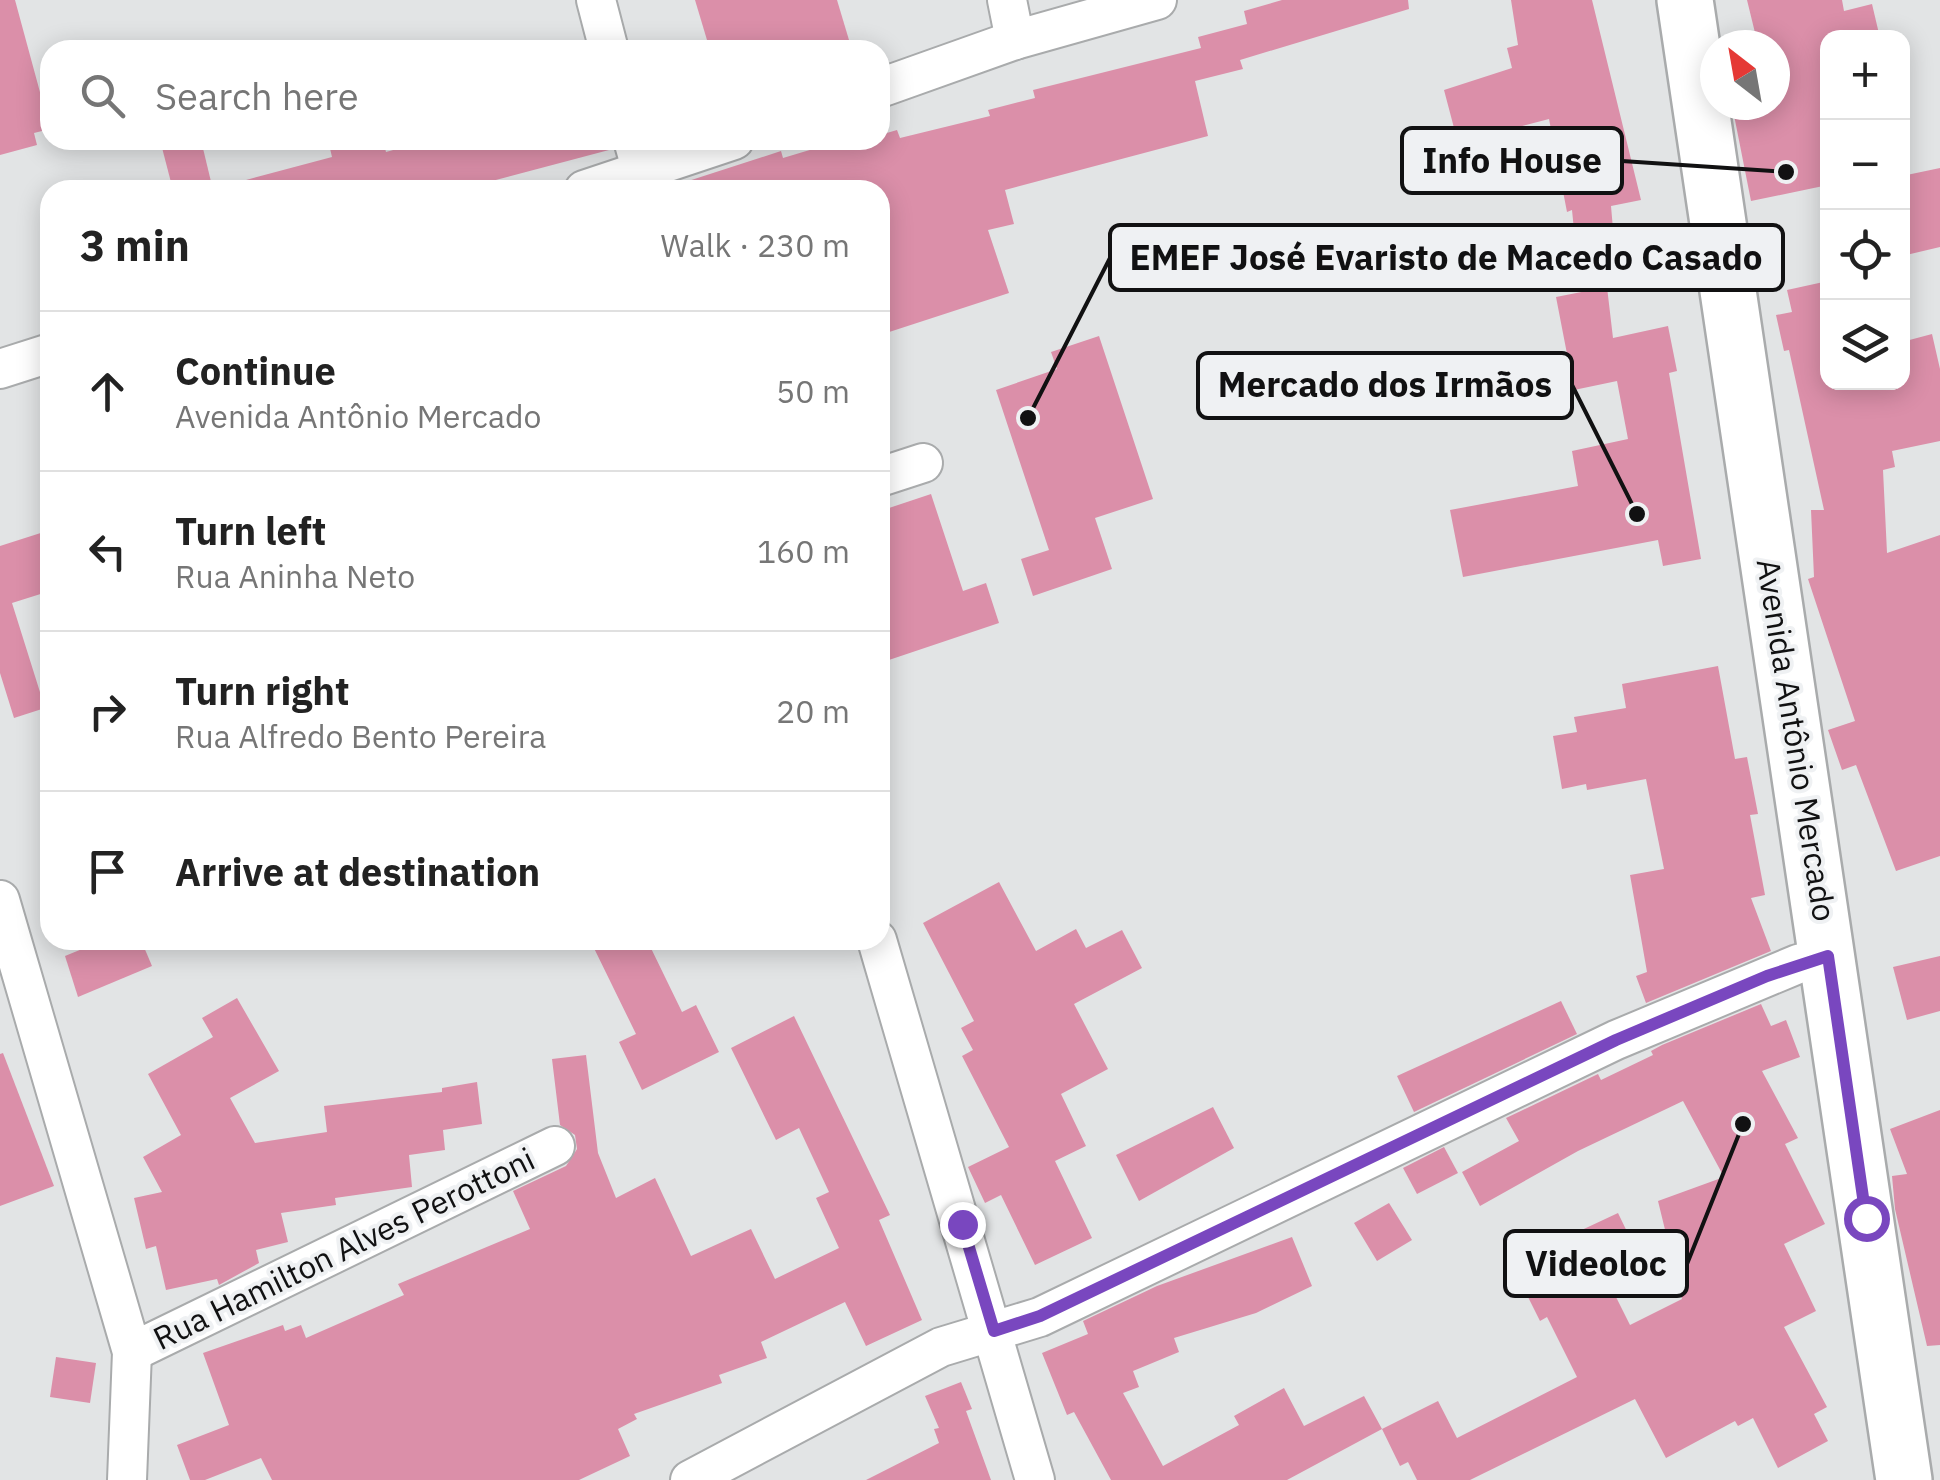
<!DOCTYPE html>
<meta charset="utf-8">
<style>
body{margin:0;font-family:"IBM Plex Sans",sans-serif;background:#f2f2f2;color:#222}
.controls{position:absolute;right:30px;top:30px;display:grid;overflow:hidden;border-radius:20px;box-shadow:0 5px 25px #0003}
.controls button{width:90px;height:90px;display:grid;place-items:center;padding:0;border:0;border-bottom:2px solid #e0e0e0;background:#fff;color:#222;font:50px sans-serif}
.compass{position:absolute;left:1700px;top:30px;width:90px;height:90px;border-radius:50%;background:#fff;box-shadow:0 5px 25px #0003;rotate:329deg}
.stop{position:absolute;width:30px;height:30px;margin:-22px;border:8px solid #7947bf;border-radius:50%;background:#fff}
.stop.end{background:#7947bf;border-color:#fff;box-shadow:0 2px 10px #0008}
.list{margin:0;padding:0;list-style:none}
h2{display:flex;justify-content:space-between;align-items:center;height:130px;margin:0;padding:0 40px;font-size:42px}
h2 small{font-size:32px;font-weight:400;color:#767676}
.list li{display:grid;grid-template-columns:65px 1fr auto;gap:30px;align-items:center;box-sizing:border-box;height:160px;padding:0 40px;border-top:2px solid #e0e0e0}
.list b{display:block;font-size:38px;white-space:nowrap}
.list p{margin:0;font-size:32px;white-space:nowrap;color:#767676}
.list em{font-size:32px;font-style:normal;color:#767676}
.icon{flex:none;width:55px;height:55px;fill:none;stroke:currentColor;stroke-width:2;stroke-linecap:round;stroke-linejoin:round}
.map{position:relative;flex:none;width:1940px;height:1480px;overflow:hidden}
.search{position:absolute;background:#fff;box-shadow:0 5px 25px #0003;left:40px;top:40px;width:850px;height:110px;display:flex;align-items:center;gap:25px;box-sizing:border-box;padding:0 35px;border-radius:30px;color:#767676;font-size:38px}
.panel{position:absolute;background:#fff;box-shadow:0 5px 25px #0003;left:40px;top:180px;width:850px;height:770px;border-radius:30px}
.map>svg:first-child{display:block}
</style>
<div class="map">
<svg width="1940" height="1480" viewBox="0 0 1940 1480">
<rect width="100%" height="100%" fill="#e2e4e5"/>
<g fill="#db8fa9">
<path d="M 0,0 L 15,0 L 50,129 L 34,133 L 37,145 L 0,155 Z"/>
<path d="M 695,0 L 837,0 L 852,50 L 710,50 Z"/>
<path d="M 1282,0 L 1408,0 L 1409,9 L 1240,60 L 1243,69 L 1195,81 L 1208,136 L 1005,190 L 1014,224 L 988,230 L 1009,293 L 880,335 L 880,190 L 680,190 L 679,184 L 781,151 L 783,158 L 843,140 L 880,140 L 880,135 L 897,130 L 900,138 L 990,116 L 988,110 L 1035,98 L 1033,90 L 1201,48 L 1198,37 L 1247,24 L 1244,11 Z"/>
<path d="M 1511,0 L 1592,0 L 1641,200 L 1611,206 L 1617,275 L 1579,280 L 1572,210 L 1567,212 L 1549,119 L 1458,143 L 1444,90 L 1512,68 L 1507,48 L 1518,45 Z"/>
<path d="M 1747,0 L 1842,0 L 1844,11 L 1872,4 L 1880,38 L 1828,38 L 1828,185 L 1751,201 L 1732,105 L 1775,105 L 1775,45 L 1758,45 Z"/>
<path d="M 160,140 L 201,140 L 213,190 L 173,190 Z"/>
<path d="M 328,140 L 383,140 L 386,152 L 429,140 L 607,140 L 609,150 L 458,190 L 247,190 L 246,180 L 332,157 Z"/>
<path d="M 1940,168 L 1940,247 L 1902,256 L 1902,176 Z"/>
<path d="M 1828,281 L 1828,382 L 1902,382 L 1902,342 L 1932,334 L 1940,369 L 1940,441 L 1892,451 L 1895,467 L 1883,470 L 1887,553 L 1940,535 L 1940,856 L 1896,871 L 1856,765 L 1842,770 L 1828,730 L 1855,721 L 1808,579 L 1814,577 L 1811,510 L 1824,510 L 1789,350 L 1784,351 L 1776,315 L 1792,312 L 1787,290 Z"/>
<path d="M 1607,287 L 1613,338 L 1668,326 L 1677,371 L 1669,373 L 1701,559 L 1663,566 L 1658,540 L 1463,577 L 1450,510 L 1578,486 L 1572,451 L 1628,439 L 1617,381 L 1574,390 L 1556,297 Z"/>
<path d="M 1099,336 L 1153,499 L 1095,518 L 1112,569 L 1033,596 L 1021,559 L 1049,550 L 996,390 L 1057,369 L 1051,352 Z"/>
<path d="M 931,494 L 963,591 L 986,583 L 999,623 L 880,663 L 880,511 Z"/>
<path d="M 50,530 L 50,591 L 12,603 L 45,708 L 14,718 L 0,673 L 0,546 Z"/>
<path d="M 1718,666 L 1735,759 L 1747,757 L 1758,814 L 1750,815 L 1765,895 L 1751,898 L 1771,951 L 1646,1003 L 1636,976 L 1647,972 L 1630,875 L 1664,869 L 1646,779 L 1587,790 L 1586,784 L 1562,789 L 1553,736 L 1577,732 L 1574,717 L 1626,708 L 1622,684 Z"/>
<path d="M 999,882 L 1036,951 L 1076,929 L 1086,948 L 1122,930 L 1142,968 L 1074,1004 L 1108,1069 L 1061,1094 L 1086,1146 L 1055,1161 L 1092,1238 L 1035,1265 L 1001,1195 L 985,1203 L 968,1167 L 1009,1147 L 962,1056 L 973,1050 L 961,1028 L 974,1021 L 923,923 Z"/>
<path d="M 104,940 L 141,940 L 152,966 L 78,997 L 65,956 Z"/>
<path d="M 590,940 L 647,940 L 682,1012 L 696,1005 L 719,1052 L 642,1090 L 619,1042 L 636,1034 Z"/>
<path d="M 1940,956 L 1940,1011 L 1907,1020 L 1893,967 Z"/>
<path d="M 237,998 L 279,1071 L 230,1098 L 255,1143 L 327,1132 L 324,1106 L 442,1092 L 442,1088 L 477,1082 L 482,1124 L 443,1130 L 445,1150 L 409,1155 L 412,1187 L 335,1198 L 336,1205 L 281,1213 L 288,1242 L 256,1250 L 259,1263 L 219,1285 L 217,1279 L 166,1290 L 156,1246 L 146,1249 L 134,1198 L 162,1192 L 143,1157 L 181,1135 L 148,1074 L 213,1037 L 202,1018 Z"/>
<path d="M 1561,1001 L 1577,1034 L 1414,1112 L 1397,1076 Z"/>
<path d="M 1761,1004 L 1771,1026 L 1786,1020 L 1800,1057 L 1762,1071 L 1798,1138 L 1785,1144 L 1825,1224 L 1784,1244 L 1816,1311 L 1784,1327 L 1827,1407 L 1814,1414 L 1828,1441 L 1778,1468 L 1753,1418 L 1738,1426 L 1735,1421 L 1666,1458 L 1635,1399 L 1470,1480 L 1417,1480 L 1408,1462 L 1400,1466 L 1382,1429 L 1438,1401 L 1457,1438 L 1577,1377 L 1547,1317 L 1540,1321 L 1511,1263 L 1618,1213 L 1633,1244 L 1598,1261 L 1630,1325 L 1682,1299 L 1658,1201 L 1724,1177 L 1683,1101 L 1578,1151 L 1480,1206 L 1462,1172 L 1519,1141 L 1506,1118 L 1598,1074 L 1601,1080 L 1653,1055 L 1651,1051 L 1662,1045 Z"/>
<path d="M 794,1016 L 890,1215 L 879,1220 L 922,1320 L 866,1346 L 845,1302 L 761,1342 L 767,1358 L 719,1375 L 722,1383 L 634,1414 L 637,1419 L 618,1429 L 630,1456 L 579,1480 L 272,1480 L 261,1458 L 205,1480 L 190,1480 L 177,1445 L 229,1425 L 203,1353 L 283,1325 L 285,1331 L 301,1325 L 306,1338 L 404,1295 L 398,1284 L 530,1229 L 513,1191 L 566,1166 L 577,1149 L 575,1135 L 560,1125 L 552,1059 L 586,1055 L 598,1153 L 616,1198 L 655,1178 L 691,1256 L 751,1229 L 775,1279 L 839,1248 L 816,1198 L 829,1192 L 799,1128 L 776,1140 L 731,1048 Z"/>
<path d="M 3,1053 L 54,1186 L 0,1206 L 0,1054 Z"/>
<path d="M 1213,1107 L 1234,1148 L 1139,1201 L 1116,1155 Z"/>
<path d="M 1940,1110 L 1940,1345 L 1927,1346 L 1895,1209 L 1892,1176 L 1907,1174 L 1890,1129 Z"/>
<path d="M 1444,1147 L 1458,1173 L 1417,1194 L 1403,1168 Z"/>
<path d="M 1389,1203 L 1412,1240 L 1377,1261 L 1354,1223 Z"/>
<path d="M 1292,1237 L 1312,1286 L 1256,1313 L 1174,1338 L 1179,1352 L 1133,1371 L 1139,1387 L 1123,1393 L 1163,1466 L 1239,1425 L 1234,1416 L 1284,1388 L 1304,1426 L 1364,1396 L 1382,1429 L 1287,1480 L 1111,1480 L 1074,1412 L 1067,1415 L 1042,1353 L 1088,1334 L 1083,1321 L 1157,1286 Z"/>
<path d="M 56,1357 L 96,1363 L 90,1403 L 50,1397 Z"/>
<path d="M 961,1382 L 972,1409 L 966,1411 L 991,1480 L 866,1480 L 939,1443 L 934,1429 L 939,1428 L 925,1396 Z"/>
</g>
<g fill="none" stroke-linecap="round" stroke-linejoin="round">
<g stroke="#a9abac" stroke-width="42">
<g id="street">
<path d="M 596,0 L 609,50"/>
<path d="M 1007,0 L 1015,40"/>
<path d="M 880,88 L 1015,40 L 1157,0"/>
<path d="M 633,140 L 647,190"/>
<path d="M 584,190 L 734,140"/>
<path d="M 0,369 L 50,353"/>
<path d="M 880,477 L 923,463"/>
<path d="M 0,900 L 132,1352 L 127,1480"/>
<path d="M 877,940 L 1035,1480"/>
<path d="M 132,1352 L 555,1146"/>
<path d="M 690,1480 L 941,1347 L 1040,1317 L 1616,1040 L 1798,964 L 1829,956"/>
</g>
</g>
<g stroke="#a9abac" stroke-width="60">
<path id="secondary" d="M 1685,0 L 1904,1480"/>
</g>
<use href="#street" stroke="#fff" stroke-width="38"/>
<use href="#secondary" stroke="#fff" stroke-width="55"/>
</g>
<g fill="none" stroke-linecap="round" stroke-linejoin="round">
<path stroke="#7947bf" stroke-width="12" d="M 962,1224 L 994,1331 L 1040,1316 L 1616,1040 L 1767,976 L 1828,956 L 1866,1218"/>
</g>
<g text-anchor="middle" stroke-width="8" stroke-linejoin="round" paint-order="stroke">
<g font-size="32" fill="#111112" stroke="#eff1f3">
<text transform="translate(1796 740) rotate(81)" y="11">Avenida Antônio Mercado</text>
<text transform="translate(344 1249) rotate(-26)" y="11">Rua Hamilton Alves Perottoni</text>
</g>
</g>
<path fill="none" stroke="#111112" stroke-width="4" d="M1786 172L1622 161M1028 418L1110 258M1637 514L1572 385M1743 1124L1687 1264"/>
<g fill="#111112" stroke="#eff1f3" stroke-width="4">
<circle cx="1786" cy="172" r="10"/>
<circle cx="1028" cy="418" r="10"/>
<circle cx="1637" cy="514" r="10"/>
<circle cx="1743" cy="1124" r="10"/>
</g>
<g fill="#eff1f3" stroke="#111112" stroke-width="4">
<rect x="1402" y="128" width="220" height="65" rx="10"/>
<rect x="1110" y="225" width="673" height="65" rx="10"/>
<rect x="1198" y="353" width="374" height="65" rx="10"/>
<rect x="1505" y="1231" width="182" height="65" rx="10"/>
</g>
<g font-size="35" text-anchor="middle" font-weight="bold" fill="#111112">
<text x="1512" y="173">Info House</text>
<text x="1446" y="270">EMEF José Evaristo de Macedo Casado</text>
<text x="1385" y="397">Mercado dos Irmãos</text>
<text x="1596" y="1276">Videoloc</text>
</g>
</svg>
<div class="controls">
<button>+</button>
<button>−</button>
<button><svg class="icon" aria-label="locate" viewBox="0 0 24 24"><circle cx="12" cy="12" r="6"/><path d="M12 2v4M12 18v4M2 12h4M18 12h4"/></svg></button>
<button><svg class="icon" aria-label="layers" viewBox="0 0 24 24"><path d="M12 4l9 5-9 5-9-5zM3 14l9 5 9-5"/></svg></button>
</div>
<svg class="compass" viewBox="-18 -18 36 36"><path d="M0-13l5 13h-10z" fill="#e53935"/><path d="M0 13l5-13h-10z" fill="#767676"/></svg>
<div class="stop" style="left:1866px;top:1218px"></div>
<div class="stop end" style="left:962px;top:1224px"></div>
<div class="search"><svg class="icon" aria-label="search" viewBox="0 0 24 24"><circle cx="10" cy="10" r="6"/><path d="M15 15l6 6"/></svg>Search here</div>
<section class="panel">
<h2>3 min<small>Walk · 230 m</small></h2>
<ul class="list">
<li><svg class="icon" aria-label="ahead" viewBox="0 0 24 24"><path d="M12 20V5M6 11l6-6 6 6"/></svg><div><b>Continue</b><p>Avenida Antônio Mercado</p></div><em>50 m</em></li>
<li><svg class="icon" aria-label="left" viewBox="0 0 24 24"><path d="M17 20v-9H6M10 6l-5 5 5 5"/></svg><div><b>Turn left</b><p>Rua Aninha Neto</p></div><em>160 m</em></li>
<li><svg class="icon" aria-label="right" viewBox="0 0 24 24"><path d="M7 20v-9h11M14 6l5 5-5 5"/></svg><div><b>Turn right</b><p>Rua Alfredo Bento Pereira</p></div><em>20 m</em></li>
<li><svg class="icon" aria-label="arrive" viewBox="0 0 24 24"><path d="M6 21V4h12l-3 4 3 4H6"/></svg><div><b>Arrive at destination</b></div></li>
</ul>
</section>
</div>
